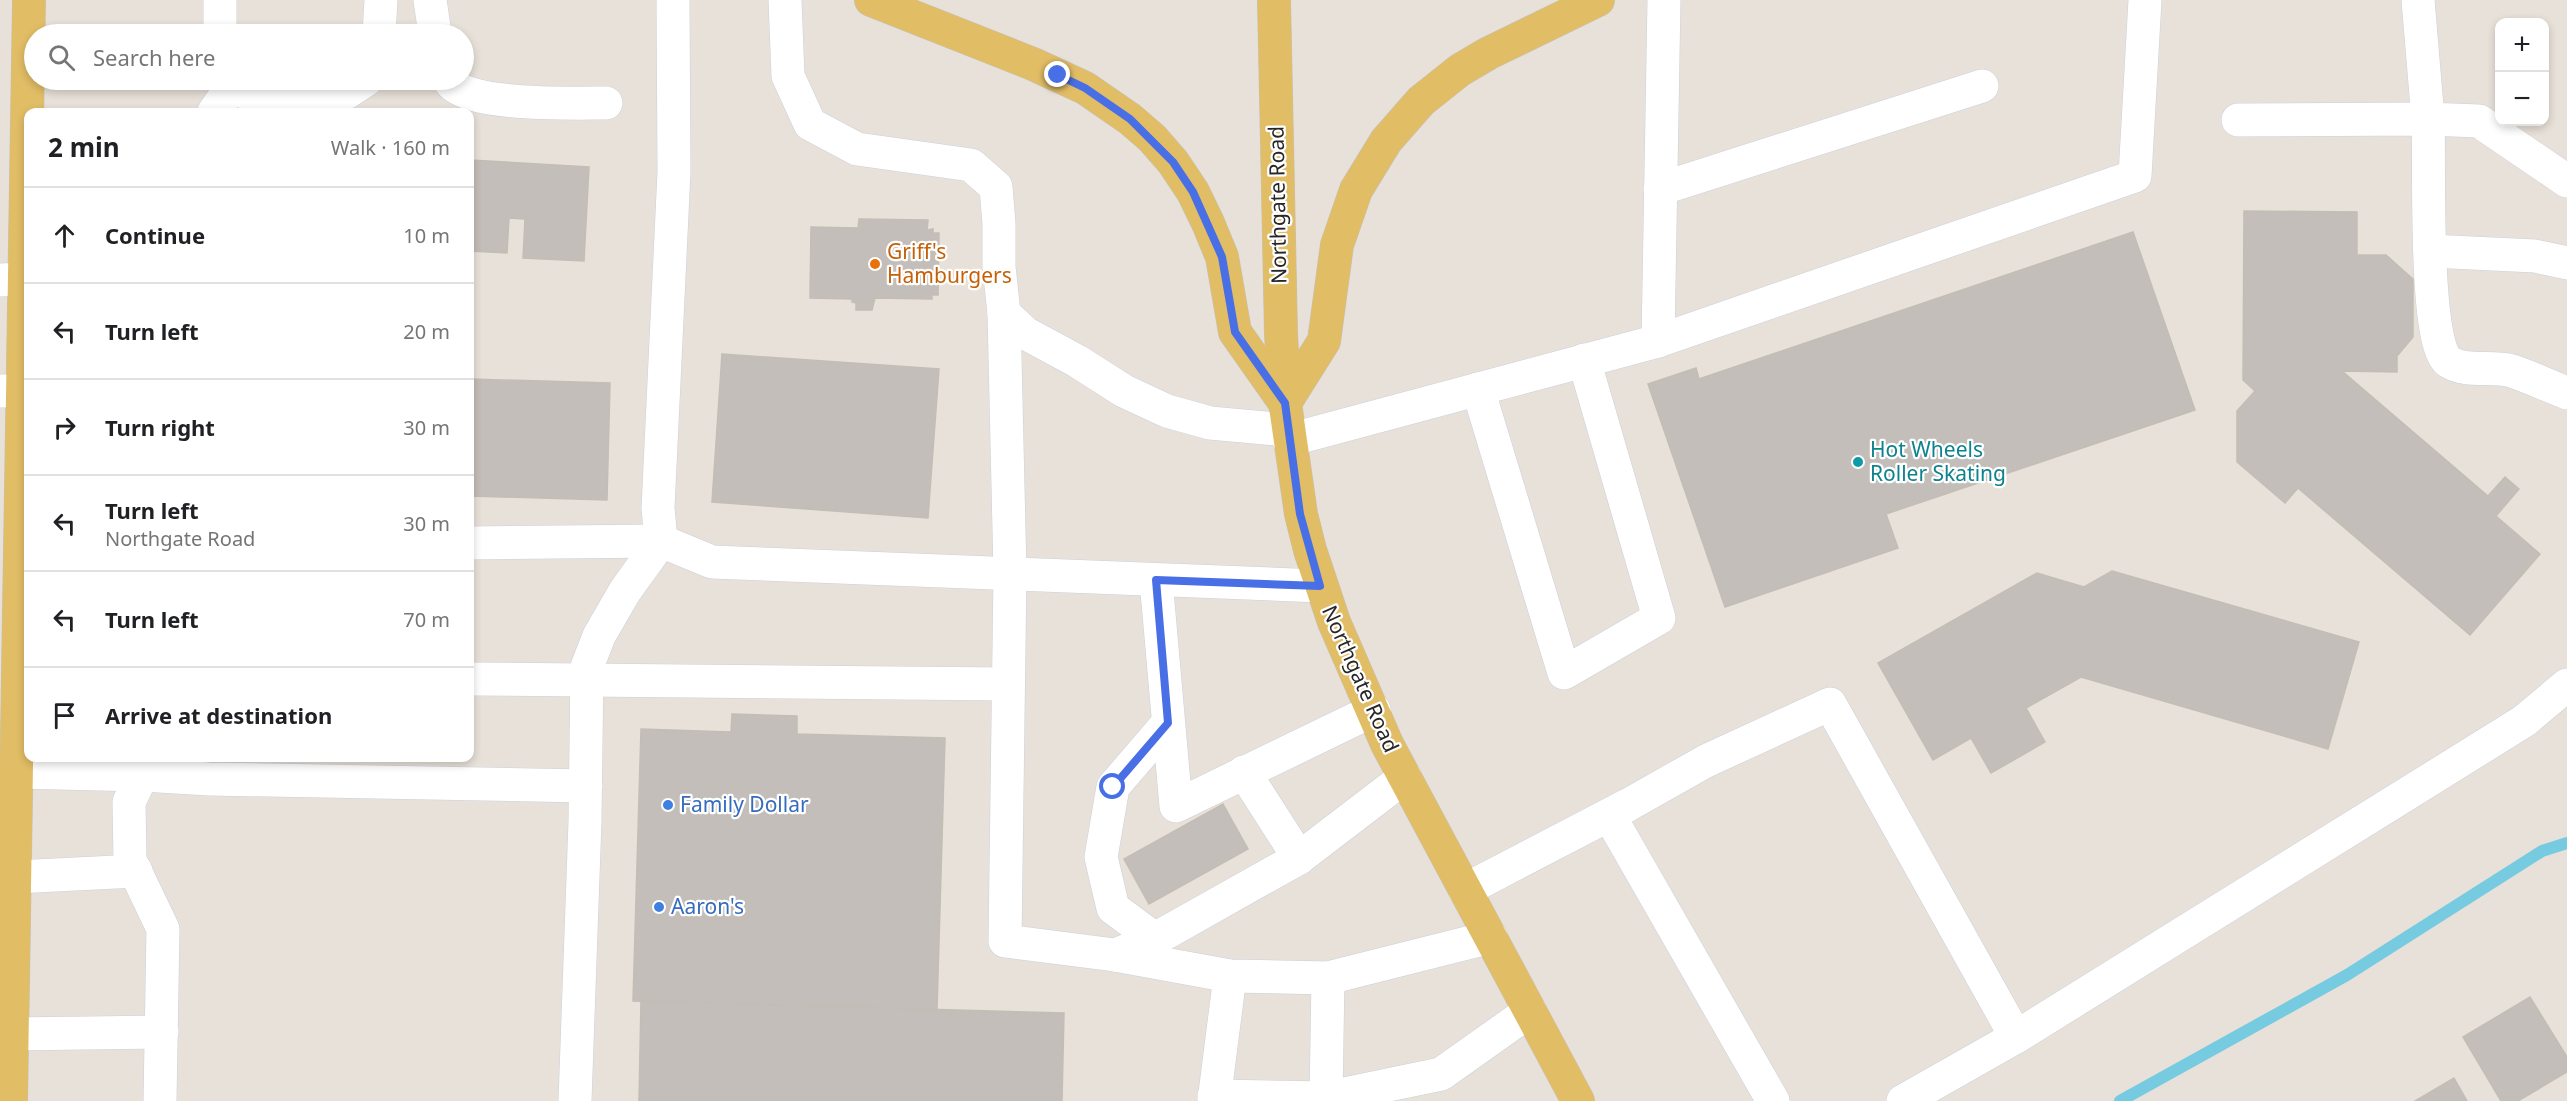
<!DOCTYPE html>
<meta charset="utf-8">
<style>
body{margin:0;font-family:"Noto Sans",sans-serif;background:#f2f2f2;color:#202124}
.controls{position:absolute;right:18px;top:18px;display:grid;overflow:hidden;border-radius:12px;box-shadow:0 3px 9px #0003}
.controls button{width:54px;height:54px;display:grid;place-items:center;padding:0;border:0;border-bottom:2px solid #e0e0e0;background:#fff;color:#202124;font:30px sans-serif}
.stop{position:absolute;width:18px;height:18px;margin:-14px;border:4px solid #486fe6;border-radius:50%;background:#fff}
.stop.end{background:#486fe6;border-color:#fff;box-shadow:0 2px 6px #0008}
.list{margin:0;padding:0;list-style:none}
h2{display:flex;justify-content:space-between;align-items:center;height:78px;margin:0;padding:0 24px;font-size:26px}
h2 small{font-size:20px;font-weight:400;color:#757577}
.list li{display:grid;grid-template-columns:39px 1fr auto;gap:18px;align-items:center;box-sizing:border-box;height:96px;padding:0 24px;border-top:2px solid #e0e0e0}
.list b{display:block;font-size:22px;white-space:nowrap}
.list p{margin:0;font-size:20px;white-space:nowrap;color:#757577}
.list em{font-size:20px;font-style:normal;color:#757577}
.icon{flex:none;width:33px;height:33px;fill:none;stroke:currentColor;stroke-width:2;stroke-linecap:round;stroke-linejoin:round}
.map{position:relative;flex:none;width:2567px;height:1101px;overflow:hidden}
.search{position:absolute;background:#fff;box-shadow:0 3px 9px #0003;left:24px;top:24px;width:450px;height:66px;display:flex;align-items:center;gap:15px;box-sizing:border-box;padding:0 21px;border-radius:33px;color:#757577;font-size:22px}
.panel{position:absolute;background:#fff;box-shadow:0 3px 9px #0003;left:24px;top:108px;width:450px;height:654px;border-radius:12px}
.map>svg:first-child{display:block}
</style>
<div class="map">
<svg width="2567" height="1101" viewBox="0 0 2567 1101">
<rect width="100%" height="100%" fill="#e8e1d9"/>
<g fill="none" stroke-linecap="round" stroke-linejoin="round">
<path stroke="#76cbe1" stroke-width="12" d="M 2120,1101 L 2347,975 L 2542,851 L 2567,843"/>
</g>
<g fill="#c3beb9" stroke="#c3bdb4" stroke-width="1.5">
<path d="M 470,160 L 589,167 L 584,261 L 523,258 L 525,219 L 509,218 L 507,253 L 470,251 Z"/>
<path d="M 2244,211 L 2357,212 L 2357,255 L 2386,255 L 2413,279 L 2413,337 L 2397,356 L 2397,372 L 2342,371 L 2488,496 L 2505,477 L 2519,489 L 2496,516 L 2540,554 L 2470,635 L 2298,488 L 2285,503 L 2237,462 L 2237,411 L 2255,391 L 2243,380 Z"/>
<path d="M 859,219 L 928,220 L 927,230 L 933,229 L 933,233 L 939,233 L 938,295 L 932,295 L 932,299 L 875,298 L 872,310 L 856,310 L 856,303 L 852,302 L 852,299 L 810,298 L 811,227 L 858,228 Z"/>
<path d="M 2133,232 L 2195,410 L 1886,514 L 1898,548 L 1725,607 L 1648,384 L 1696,368 L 1699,379 Z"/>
<path d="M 722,354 L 939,369 L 928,518 L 712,502 Z"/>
<path d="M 470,379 L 610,383 L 607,500 L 470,496 Z"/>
<path d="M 2112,571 L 2359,642 L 2328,749 L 2081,677 L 2026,708 L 2045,742 L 1991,773 L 1971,738 L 1933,760 L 1878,663 L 2037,573 L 2084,587 Z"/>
<path d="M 732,714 L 797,716 L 797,734 L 945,738 L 937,1010 L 633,1001 L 641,729 L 731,732 Z"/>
<path d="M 1223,804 L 1248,849 L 1149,904 L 1124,859 Z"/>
<path d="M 2530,997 L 2567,1057 L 2567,1072 L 2518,1101 L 2501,1101 L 2463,1037 Z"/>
<path d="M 641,1001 L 1064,1013 L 1062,1101 L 639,1101 Z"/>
<path d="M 2454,1078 L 2467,1101 L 2415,1101 Z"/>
</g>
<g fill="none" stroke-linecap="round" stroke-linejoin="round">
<g stroke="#ccd0da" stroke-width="34">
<g id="minor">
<path d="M 430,0 L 435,34"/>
<path d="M 673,0 L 674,172 L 658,508 L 661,541 L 712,562 L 1320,586"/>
<path d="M 785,0 L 788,76 L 810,124 L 857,149 L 971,165 L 996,187 L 999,224 L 999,267 L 1004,313 L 1025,333 L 1077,361 L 1124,391 L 1167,411 L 1210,423 L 1288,430"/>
<path d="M 2418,0 L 2428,119 L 2479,121 L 2567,181"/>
<path d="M 220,34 L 220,0"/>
<path d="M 379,34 L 381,0"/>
<path d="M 225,80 L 231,87 L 246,93 L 295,95 L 346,93 L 366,80"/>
<path d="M 449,80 C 463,107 575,103 606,103"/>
<path d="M 214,112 L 231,87"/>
<path d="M 2238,120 L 2428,119 C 2430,156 2423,347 2449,362 C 2467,373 2492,365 2512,371 C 2530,377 2549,386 2567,393"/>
<path d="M 1660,189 L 1982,86"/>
<path d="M 2430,251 L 2535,256 L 2567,263"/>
<path d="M 0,280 L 25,279"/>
<path d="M 1004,313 L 1010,573 L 1005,941 L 1115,955 L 1230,976 L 1328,978 L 1491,937"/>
<path d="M 1658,341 L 2135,176 L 2145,0"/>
<path d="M 1478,389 L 1564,673 L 1659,618 L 1584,360"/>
<path d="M 0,391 L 23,391"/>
<path d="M 1289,440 L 1658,341 L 1664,0"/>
<path d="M 470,543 L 661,541"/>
<path d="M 1156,580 L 1176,806 L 1374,710"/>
<path d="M 470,679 L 1008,684"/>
<path d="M 16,772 L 142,775 L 209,779 L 586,786"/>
<path d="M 1244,772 L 1299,858"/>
<path d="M 142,775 L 129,802 L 130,860 L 163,929 L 160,1101"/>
<path d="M 1609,815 L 1773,1101"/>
<path d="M 15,877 L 136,871"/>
<path d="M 1465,890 L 1628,805 L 1706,761 L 1830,704 L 2016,1037 L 2524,721 L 2567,685"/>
<path d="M 1155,939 L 1113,908 L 1101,857 L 1113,787 L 1168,723"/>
<path d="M 1115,955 L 1155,939 L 1299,858 L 1405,777"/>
<path d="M 1328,978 L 1326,1098 L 1441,1074 L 1530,1011"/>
<path d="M 12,1034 L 162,1032"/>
<path d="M 1214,1096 L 1326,1098 L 1326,1101"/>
<path d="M 575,1101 L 585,821 L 587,667 L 599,636 L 625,591 L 661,541"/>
<path d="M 1214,1101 L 1230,976"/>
<path d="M 1903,1101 L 2016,1037"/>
</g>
</g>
<g stroke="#c3c3c3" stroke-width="34">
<g id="major">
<path d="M 871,0 L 1033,64 L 1085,88 L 1130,119 L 1152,138 L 1173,162 L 1193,192 L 1208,223 L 1222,257 L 1235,332 L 1285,403 L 1324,341 L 1337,245 L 1356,190 L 1386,141 L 1421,101 L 1460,70 L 1489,53 L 1598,0"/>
<path d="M 1274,0 L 1281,334 L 1285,403 L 1301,514 L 1310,550 L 1334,622 L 1387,744 L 1578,1101"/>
<path d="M 11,1101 L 29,0"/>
</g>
</g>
<use href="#minor" stroke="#fff" stroke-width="33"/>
<use href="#major" stroke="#e1bd65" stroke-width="33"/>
</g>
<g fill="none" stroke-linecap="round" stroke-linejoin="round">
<path stroke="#486fe6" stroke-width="8" d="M 1058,75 L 1085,88 L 1130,119 L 1173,162 L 1193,192 L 1222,257 L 1235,332 L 1285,403 L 1300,514 L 1320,586 L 1156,580 L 1168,723 L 1113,787"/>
</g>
<circle fill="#e8710a" stroke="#fff" stroke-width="2" cx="875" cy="264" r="6"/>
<circle fill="#0f9aa8" stroke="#fff" stroke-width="2" cx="1858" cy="462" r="6"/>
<g fill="#3f7fe0" stroke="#fff" stroke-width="2">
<circle cx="668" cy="805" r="6"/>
<circle cx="659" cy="907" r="6"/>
</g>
<g text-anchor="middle" stroke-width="4.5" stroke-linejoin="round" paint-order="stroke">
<g font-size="21" fill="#272727" stroke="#fff">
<text transform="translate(1278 205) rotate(-91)" y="7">Northgate Road</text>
<text transform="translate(1360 679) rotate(66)" y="7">Northgate Road</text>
</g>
<g font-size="21" fill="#c56008" stroke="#fff" text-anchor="start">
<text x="887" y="259">Griff's<tspan x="887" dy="24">Hamburgers</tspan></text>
</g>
<g font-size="21" fill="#0d838f" stroke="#fff" text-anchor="start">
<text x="1870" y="457">Hot Wheels<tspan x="1870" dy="24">Roller Skating</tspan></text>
</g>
<g font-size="21" fill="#366cbe" stroke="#fff" text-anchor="start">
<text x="680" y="812">Family Dollar</text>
<text x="671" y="914">Aaron's</text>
</g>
</g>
</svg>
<div class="controls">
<button>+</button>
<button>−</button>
</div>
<div class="stop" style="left:1113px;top:787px"></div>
<div class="stop end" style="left:1058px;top:75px"></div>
<div class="search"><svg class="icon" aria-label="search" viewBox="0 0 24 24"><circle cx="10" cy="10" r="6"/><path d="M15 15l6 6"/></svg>Search here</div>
<section class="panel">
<h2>2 min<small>Walk · 160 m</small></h2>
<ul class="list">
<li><svg class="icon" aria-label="ahead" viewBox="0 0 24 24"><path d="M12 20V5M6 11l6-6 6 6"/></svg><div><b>Continue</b></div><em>10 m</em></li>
<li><svg class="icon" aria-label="left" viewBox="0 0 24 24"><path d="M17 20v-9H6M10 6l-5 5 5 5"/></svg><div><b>Turn left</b></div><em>20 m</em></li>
<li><svg class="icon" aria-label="right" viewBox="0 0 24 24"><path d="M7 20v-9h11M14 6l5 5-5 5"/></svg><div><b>Turn right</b></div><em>30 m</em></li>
<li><svg class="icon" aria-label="left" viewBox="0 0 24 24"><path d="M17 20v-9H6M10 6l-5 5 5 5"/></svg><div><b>Turn left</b><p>Northgate Road</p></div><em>30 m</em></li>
<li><svg class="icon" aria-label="left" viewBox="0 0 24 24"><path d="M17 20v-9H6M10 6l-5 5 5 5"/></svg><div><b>Turn left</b></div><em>70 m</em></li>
<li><svg class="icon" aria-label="arrive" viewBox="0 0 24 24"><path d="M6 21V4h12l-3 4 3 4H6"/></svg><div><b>Arrive at destination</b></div></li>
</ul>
</section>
</div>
